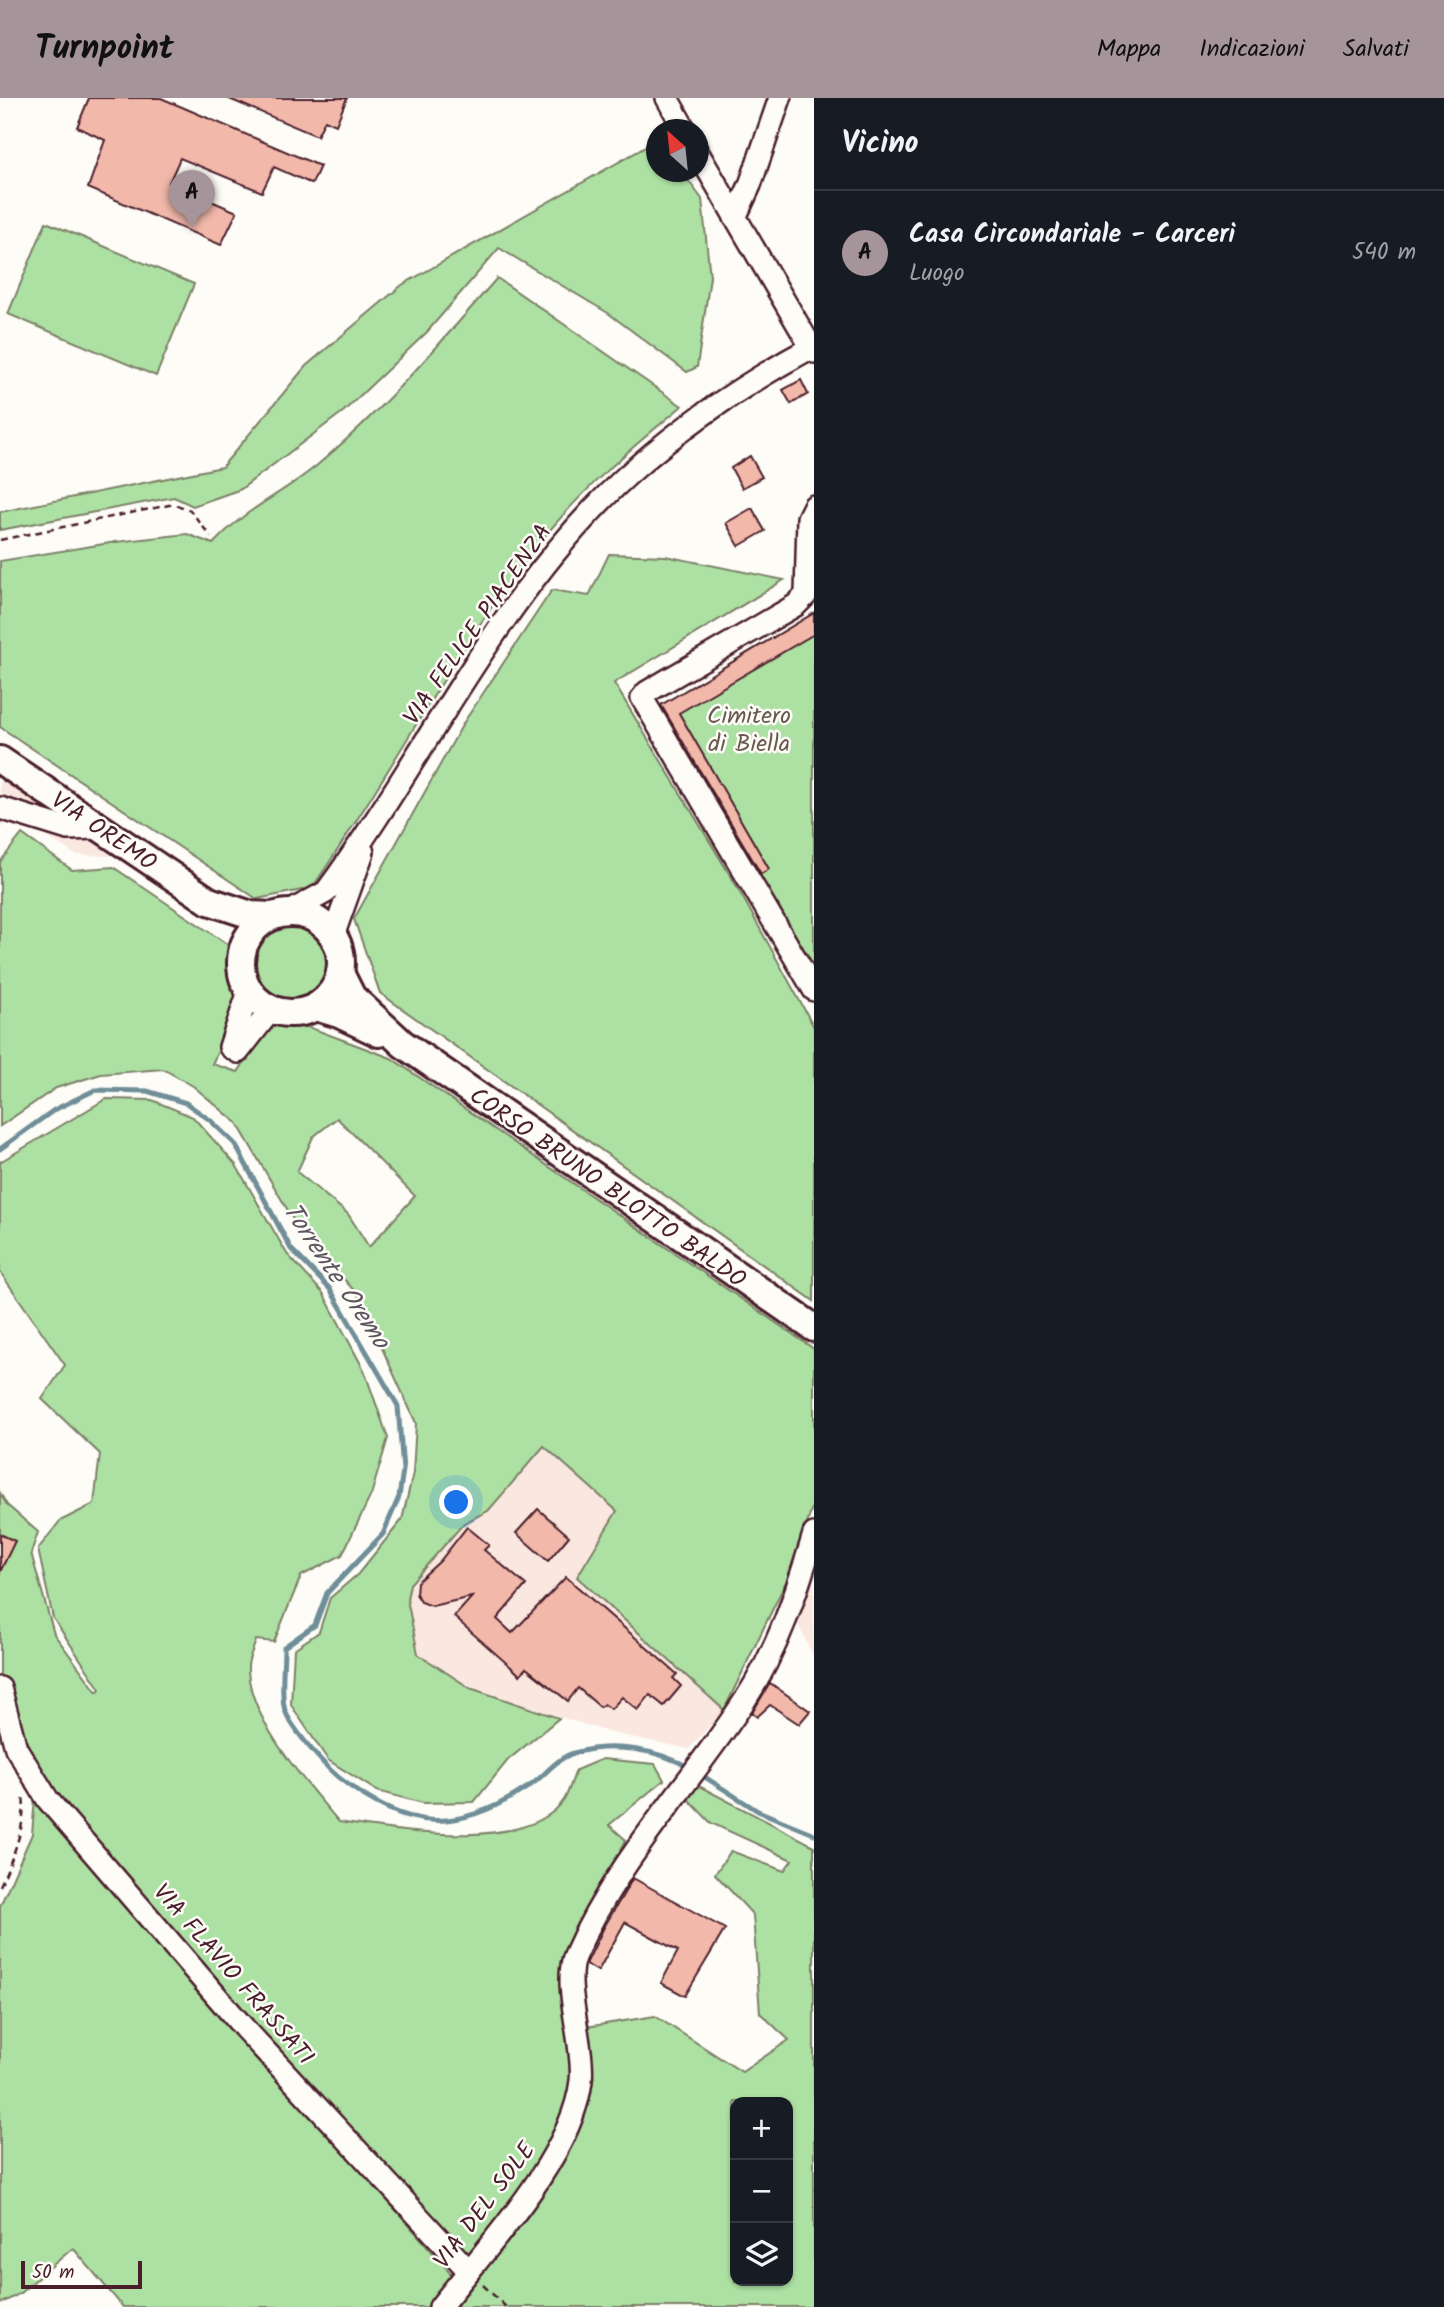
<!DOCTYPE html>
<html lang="it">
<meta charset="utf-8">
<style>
body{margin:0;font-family:Kalam,sans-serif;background:#242831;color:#f1f3f6}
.controls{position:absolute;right:21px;bottom:21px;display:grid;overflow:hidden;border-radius:14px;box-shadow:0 2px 5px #0004}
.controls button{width:63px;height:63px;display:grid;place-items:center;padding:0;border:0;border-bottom:2px solid #363941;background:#171b24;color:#f1f3f6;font:35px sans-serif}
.compass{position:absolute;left:646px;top:21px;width:63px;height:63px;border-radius:50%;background:#171b24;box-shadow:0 2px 5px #0004;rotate:333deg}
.scale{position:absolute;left:21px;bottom:18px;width:121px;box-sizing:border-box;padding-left:7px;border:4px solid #4a1f2b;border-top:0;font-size:19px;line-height:24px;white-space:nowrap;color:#4a1f2b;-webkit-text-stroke:5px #fdfcf7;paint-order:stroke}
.you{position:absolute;left:457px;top:1405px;width:24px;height:24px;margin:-18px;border:5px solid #fff;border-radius:50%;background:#1a73e8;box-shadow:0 0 0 10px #1a73e833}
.badge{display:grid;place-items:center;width:46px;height:46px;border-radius:50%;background:#a6949b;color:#111;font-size:23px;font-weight:700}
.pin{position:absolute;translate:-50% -58px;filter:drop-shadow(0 2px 4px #0008)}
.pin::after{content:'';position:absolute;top:37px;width:24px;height:21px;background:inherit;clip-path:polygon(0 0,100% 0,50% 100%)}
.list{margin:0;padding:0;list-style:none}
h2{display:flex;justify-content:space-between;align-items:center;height:91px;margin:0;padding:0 28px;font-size:30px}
h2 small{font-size:23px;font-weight:400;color:#9ea1a6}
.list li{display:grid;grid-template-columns:46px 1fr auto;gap:21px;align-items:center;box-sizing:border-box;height:126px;padding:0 28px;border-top:2px solid #363941}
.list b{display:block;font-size:26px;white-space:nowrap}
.list p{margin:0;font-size:23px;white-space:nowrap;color:#9ea1a6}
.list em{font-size:23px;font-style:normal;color:#9ea1a6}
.icon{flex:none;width:38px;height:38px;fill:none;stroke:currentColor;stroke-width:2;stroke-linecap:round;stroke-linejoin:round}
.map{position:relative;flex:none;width:814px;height:2209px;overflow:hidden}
header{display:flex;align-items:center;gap:42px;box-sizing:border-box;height:98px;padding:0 35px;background:#a6949b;color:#111}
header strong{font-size:33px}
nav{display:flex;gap:38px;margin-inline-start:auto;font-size:24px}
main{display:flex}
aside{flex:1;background:#171b24}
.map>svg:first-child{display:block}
</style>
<header>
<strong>Turnpoint</strong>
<nav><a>Mappa</a><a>Indicazioni</a><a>Salvati</a></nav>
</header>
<main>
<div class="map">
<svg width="814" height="2209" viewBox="0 0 814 2209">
<rect width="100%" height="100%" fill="#fdfcf7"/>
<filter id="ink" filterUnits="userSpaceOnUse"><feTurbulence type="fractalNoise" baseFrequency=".0143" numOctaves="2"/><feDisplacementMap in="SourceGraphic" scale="14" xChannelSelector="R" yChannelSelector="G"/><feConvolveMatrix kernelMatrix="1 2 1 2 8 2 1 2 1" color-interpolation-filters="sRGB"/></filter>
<g filter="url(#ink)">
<g fill="#fae8e0">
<path d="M 0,672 L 112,748 L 111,758 L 76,757 L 22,723 L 6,724 L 0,731 Z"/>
<path d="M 544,1347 L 618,1413 L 664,1556 L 724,1612 L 689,1651 L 611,1635 L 470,1590 L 418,1556 L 406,1501 L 410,1486 L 464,1425 L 488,1413 Z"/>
<path d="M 814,1482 L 814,1559 L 796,1522 Z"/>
</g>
<g fill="#ade1a3" stroke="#7c8067" stroke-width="2" fill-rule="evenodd">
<path d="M 656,43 L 656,74 L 682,74 L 702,101 L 710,179 L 697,269 L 687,274 L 608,215 L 499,150 L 427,234 L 344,313 L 241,391 L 193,408 L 174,399 L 0,432 L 0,414 L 222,369 L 306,268 L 402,187 Z"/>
<path d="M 46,124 L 194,186 L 156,278 L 8,216 Z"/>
<path d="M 497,180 L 682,308 C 630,351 579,394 537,448 C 452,555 390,678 312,790 L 257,801 L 0,629 L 0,463 L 116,444 L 187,436 L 213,446 C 246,410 279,398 315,369 C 382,313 440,246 497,180 Z"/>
<path d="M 609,456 L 665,458 L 784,482 L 614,585 L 736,787 L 814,929 L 814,1203 L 380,895 L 354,821 L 464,624 L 552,492 L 589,498 Z"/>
<path d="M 814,515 L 814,873 L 660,608 Z"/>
<path d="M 22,736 L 72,772 L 113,769 L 227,846 L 238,897 L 236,916 L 212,966 L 238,974 L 271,923 L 311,930 L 391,960 L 814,1251 L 814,1403 L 795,1465 L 724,1612 L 577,1479 L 617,1413 L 544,1348 L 488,1413 L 464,1425 L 410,1486 L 407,1501 L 418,1556 L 470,1590 L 559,1620 L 508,1662 L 474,1704 L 423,1705 L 377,1693 L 328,1662 L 291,1607 L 294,1551 L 319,1534 L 330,1500 L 358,1476 L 402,1422 L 413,1375 L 416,1325 L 358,1197 L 297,1128 L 237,1025 L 193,988 L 163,971 L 101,976 L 56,990 L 0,1028 L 0,764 ZM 337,1020 L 415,1098 L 369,1149 L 348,1116 L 297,1074 L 313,1039 Z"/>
<circle cx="291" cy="865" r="40"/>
<path d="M 106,1001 L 152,1002 L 193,1019 L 236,1067 L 287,1156 L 323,1195 L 364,1272 L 388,1340 L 371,1397 L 342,1457 L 301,1478 L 274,1544 L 256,1542 C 254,1550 248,1560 248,1568 C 247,1620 307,1686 339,1724 C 394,1732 527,1756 564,1702 C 569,1694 572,1682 576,1672 L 602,1661 L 655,1666 L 664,1682 L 609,1727 L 626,1742 L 567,1855 L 586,1929 L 655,1918 L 742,1974 L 789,1942 L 760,1915 L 753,1817 L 715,1776 L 731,1753 L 784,1773 L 792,1762 L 711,1725 L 686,1699 L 697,1687 L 814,1748 L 814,2209 L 453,2209 L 468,2189 L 39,1696 L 21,1643 L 25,1640 L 15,1603 L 0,1577 L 0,1395 L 7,1407 L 38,1434 L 31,1455 L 54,1536 L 97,1594 L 100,1591 L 53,1520 L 38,1451 L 60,1423 L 94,1406 L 100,1356 L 42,1301 L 65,1267 L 0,1174 L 0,1064 ZM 735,2004 L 788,2004 L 788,2183 L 735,2183 Z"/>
<path d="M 35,1700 L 450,2174 L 452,2184 L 432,2209 L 123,2209 L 73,2150 L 19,2196 L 0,2206 L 0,1808 L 32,1736 Z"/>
</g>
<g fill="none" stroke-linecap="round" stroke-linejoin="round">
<g stroke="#6f8e98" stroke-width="5">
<path d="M 0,1051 L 54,1012 L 95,992 L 147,993 L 186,1005 L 210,1022 L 235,1046 L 291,1151 L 330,1191 L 398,1308 L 403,1372 L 399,1399 L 383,1436 L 327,1495 L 315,1527 L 284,1549 C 284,1568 281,1589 284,1608 C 286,1625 324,1667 338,1679 C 407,1734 458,1737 531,1687 C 544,1678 558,1659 574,1655 C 612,1644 658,1651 692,1671"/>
<path d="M 700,1676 L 758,1713 L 814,1736"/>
</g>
</g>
<g fill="#f2b9ab" stroke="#4a1f2b" stroke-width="2">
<path d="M 89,0 L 161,0 L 320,68 L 312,86 L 274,69 L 262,94 L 180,60 L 169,85 L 237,114 L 221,147 L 88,90 L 105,42 L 77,29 Z"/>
<path d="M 227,0 L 347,0 L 336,27 L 325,22 L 317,38 Z"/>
<path d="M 801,282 L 808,296 L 791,306 L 783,292 Z"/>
<path d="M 750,358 L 762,379 L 742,390 L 731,370 Z"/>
<path d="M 752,410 L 765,433 L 739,448 L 726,425 Z"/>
<path d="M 814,515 L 814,536 L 679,615 L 769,771 L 761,776 L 661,607 Z"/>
<path d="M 538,1411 L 569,1438 L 548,1463 L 516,1435 Z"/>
<path d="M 467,1429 L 489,1447 L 484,1452 L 526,1487 L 497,1521 L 512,1535 L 566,1479 L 677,1576 L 673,1580 L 681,1588 L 664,1608 L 650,1597 L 638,1612 L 622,1599 L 611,1611 L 604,1606 L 600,1609 L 578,1590 L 568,1603 L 526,1570 L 520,1577 L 454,1519 L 472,1499 L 432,1508 L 421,1504 L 416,1496 L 417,1484 L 440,1463 Z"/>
<path d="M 0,1436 L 15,1443 L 0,1474 Z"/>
<path d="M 770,1585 L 810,1613 L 799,1626 L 770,1607 L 757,1619 L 752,1615 Z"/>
<path d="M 633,1780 L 725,1831 L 685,1898 L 661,1885 L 678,1853 L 625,1824 L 598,1873 L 586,1866 L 604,1829 Z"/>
</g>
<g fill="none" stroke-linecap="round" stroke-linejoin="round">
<g stroke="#4a1f2b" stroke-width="26">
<g id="minor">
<path d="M 667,0 L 685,32"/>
<path d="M 698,55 L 814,254"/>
<path d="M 735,120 L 750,87 L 780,0"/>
<path d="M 814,408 L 808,420 L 806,497 L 796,507 L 647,594 L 642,600 L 814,892"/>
<path d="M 0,710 L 68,731 L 98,730"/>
<path d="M 288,815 L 326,794 C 429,654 507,481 639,367 C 693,320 751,282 814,248"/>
<path d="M 333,838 L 363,754"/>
<path d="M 249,893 L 230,949 L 238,954 L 271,912"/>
<path d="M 0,1590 L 16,1650 L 48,1702 L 244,1930 L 468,2172"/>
<path d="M 440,2209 C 487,2149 572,2059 581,1983 C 585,1947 562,1886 575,1857 C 617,1762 689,1688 745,1602 C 778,1552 797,1493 814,1436"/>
</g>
</g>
<g stroke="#4a1f2b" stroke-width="32">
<g id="major">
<path d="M 0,662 L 209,803 L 251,817 L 273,818"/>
<circle cx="291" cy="865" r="50"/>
<path d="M 340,875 L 352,899 L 403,946 L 814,1230"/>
<path d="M 316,909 L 339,916 L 379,935"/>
</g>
</g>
<g stroke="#4a1f2b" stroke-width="2.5" stroke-dasharray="7 5" stroke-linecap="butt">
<path d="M 0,442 L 174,406 L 190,412 L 211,439"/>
<path d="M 0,1788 C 12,1761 27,1727 23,1697"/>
<path d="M 483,2187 L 506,2209"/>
</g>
<use href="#minor" stroke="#fdfcf7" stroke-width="21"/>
<use href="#major" stroke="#fdfcf7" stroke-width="26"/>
</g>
</g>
<g text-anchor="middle" stroke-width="5" stroke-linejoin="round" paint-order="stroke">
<g font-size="24" fill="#4a1f2b" stroke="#fdfcf7">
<text transform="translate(477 526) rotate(-55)" y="8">VIA FELICE PIACENZA</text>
<text transform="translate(104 733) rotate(34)" y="8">VIA OREMO</text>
<text transform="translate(608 1089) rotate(35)" y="8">CORSO BRUNO BLOTTO BALDO</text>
<text transform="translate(234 1876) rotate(49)" y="8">VIA FLAVIO FRASSATI</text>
<text transform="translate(484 2107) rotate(-53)" y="8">VIA DEL SOLE</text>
</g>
<g font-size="24" fill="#68594f" stroke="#fdfcf7">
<text x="749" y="625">Cimitero<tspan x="749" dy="28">di Biella</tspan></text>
</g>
<g font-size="26" font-style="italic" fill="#5c5661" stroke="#fdfcf7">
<text transform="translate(337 1177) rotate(56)" y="9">Torrente Oremo</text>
</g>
</g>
</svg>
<div class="controls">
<button>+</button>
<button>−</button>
<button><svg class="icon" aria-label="layers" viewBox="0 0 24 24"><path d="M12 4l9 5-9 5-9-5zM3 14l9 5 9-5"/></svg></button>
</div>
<svg class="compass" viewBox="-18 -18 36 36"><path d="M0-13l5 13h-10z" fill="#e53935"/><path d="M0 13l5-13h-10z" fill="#9ea1a6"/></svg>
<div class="scale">50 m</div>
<div class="you"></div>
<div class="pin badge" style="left:192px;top:130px">A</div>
</div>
<aside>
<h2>Vicino<small></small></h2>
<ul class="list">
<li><span class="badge">A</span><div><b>Casa Circondariale - Carceri</b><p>Luogo</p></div><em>540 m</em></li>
</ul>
</aside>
</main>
